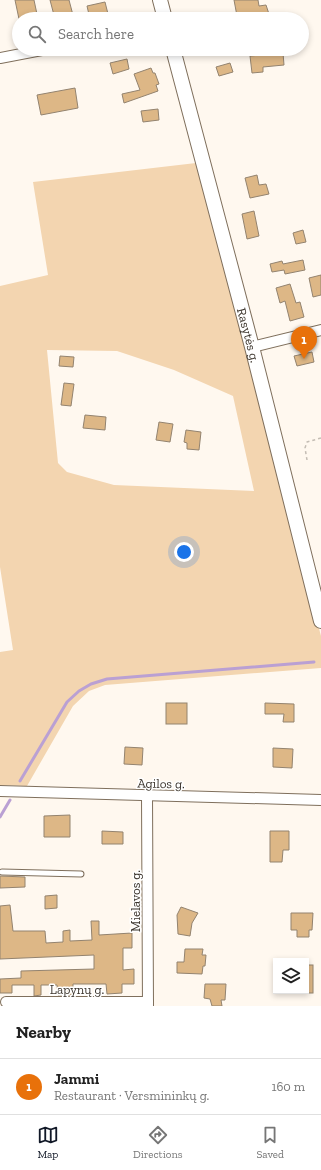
<!DOCTYPE html>
<meta charset="utf-8">
<style>
body{margin:0;font-family:"Zilla Slab",serif;background:#f6f6f6;color:#222}
.controls{position:absolute;right:12px;bottom:12px;display:grid;overflow:hidden;border-radius:0px;box-shadow:0 2px 6px #0003}
.controls button{width:36px;height:36px;display:grid;place-items:center;padding:0;border:0;border-bottom:1px solid #e0e0e0;background:#fff;color:#222;font:20px sans-serif}
.you{position:absolute;left:184px;top:552px;width:14px;height:14px;margin:-10px;border:3px solid #fff;border-radius:50%;background:#1a73e8;box-shadow:0 0 0 6px #1a73e833}
.badge{display:grid;place-items:center;width:26px;height:26px;border-radius:50%;background:#111827;color:#fff;font-size:13px;font-weight:700}
.pin{position:absolute;translate:-50% -33px;filter:drop-shadow(0 1px 2px #0008)}
.pin::after{content:'';position:absolute;top:21px;width:14px;height:12px;background:inherit;clip-path:polygon(0 0,100% 0,50% 100%)}
.list{margin:0;padding:0;list-style:none}
h2{display:flex;justify-content:space-between;align-items:center;height:52px;margin:0;padding:0 16px;font-size:17px}
h2 small{font-size:13px;font-weight:400;color:#767676}
.list li{display:grid;grid-template-columns:26px 1fr auto;gap:12px;align-items:center;box-sizing:border-box;height:56px;padding:0 16px;border-top:1px solid #e0e0e0}
.list b{display:block;font-size:15px;white-space:nowrap}
.list p{margin:0;font-size:13px;white-space:nowrap;color:#767676}
.list em{font-size:13px;font-style:normal;color:#767676}
.icon{flex:none;width:22px;height:22px;fill:none;stroke:currentColor;stroke-width:2;stroke-linecap:round;stroke-linejoin:round}
.map{position:relative;flex:none;width:321px;height:1006px;overflow:hidden}
.search{position:absolute;background:#fff;box-shadow:0 2px 6px #0003;left:12px;right:12px;top:12px;height:44px;display:flex;align-items:center;gap:10px;box-sizing:border-box;padding:0 14px;border-radius:22px;color:#767676;font-size:15px}
.sheet{height:108px;background:#fff}
nav{display:flex;justify-content:space-around;align-items:center;box-sizing:border-box;height:56px;border-top:1px solid #e0e0e0;background:#fff;font-size:11px;color:#767676}
nav a{display:grid;justify-items:center;gap:2px}
nav .on{color:#111827}
.map>svg:first-child{display:block}
</style>
<div class="map">
<svg width="321" height="1006" viewBox="0 0 321 1006">
<rect width="100%" height="100%" fill="#fff8ef"/>
<path fill="#f3d5b0" fill-rule="evenodd" d="M 196,163 L 321,636 L 321,668 L 105,685 L 89,691 L 73,706 L 27,786 L 0,785 L 0,652 L 13,650 L 0,567 L 0,286 L 48,275 L 33,182 ZM 47,350 L 117,351 L 174,370 L 233,396 L 254,491 L 114,485 L 67,472 L 58,463 Z"/>
<g fill="none" stroke-linecap="round" stroke-linejoin="round">
<g stroke="#baa0d3" stroke-width="3">
<path d="M 20,781 L 67,702 L 79,691 L 91,684 L 107,679 L 314,662"/>
<path d="M 0,817 L 10,800"/>
</g>
</g>
<g fill="#ddb786" stroke="#93836f">
<path d="M 15,0 L 34,0 L 38,19 L 19,19 Z"/>
<path d="M 50,0 L 69,0 L 74,19 L 55,19 Z"/>
<path d="M 234,0 L 258,0 L 259,6 L 266,5 L 269,14 L 260,17 L 260,19 L 255,19 L 253,13 L 237,16 Z"/>
<path d="M 105,2 L 109,18 L 90,19 L 87,6 Z"/>
<path d="M 283,53 L 284,65 L 263,67 L 263,72 L 252,73 L 250,56 Z"/>
<path d="M 127,59 L 129,69 L 113,74 L 110,63 Z"/>
<path d="M 230,63 L 233,72 L 219,76 L 216,67 Z"/>
<path d="M 151,68 L 153,73 L 155,73 L 159,84 L 156,85 L 158,91 L 124,103 L 122,94 L 140,90 L 134,74 Z"/>
<path d="M 75,88 L 78,108 L 41,115 L 37,95 Z"/>
<path d="M 158,109 L 159,120 L 143,122 L 141,111 Z"/>
<path d="M 257,175 L 259,185 L 266,184 L 269,194 L 250,198 L 245,178 Z"/>
<path d="M 254,211 L 259,236 L 247,239 L 242,214 Z"/>
<path d="M 303,230 L 306,242 L 296,244 L 293,233 Z"/>
<path d="M 303,260 L 305,270 L 285,274 L 284,270 L 272,272 L 270,264 L 282,261 L 283,264 Z"/>
<path d="M 321,275 L 321,295 L 313,297 L 309,278 Z"/>
<path d="M 290,284 L 296,303 L 300,302 L 304,317 L 290,321 L 285,301 L 280,303 L 276,288 Z"/>
<path d="M 312,352 L 314,362 L 297,366 L 294,356 Z"/>
<path d="M 60,356 L 74,357 L 73,367 L 59,366 Z"/>
<path d="M 64,383 L 74,384 L 71,406 L 61,405 Z"/>
<path d="M 85,415 L 106,417 L 105,430 L 83,428 Z"/>
<path d="M 159,422 L 173,424 L 170,442 L 156,440 Z"/>
<path d="M 186,430 L 201,432 L 199,450 L 187,449 L 187,443 L 184,442 Z"/>
<rect x="166" y="703" width="21" height="21"/>
<path d="M 265,703 L 294,704 L 294,722 L 283,722 L 284,714 L 265,714 Z"/>
<path d="M 125,747 L 143,748 L 142,765 L 124,764 Z"/>
<path d="M 273,748 L 293,749 L 292,768 L 273,767 Z"/>
<path d="M 70,815 L 70,837 L 44,837 L 44,816 Z"/>
<path d="M 102,831 L 123,832 L 123,844 L 102,844 Z"/>
<path d="M 270,831 L 289,831 L 289,850 L 283,850 L 282,862 L 270,862 Z"/>
<path d="M 0,876 L 25,877 L 25,887 L 0,888 Z"/>
<path d="M 57,895 L 57,908 L 45,909 L 45,896 Z"/>
<path d="M 10,905 L 13,931 L 45,931 L 46,943 L 63,942 L 63,931 L 70,930 L 70,941 L 92,940 L 91,921 L 99,921 L 99,935 L 132,933 L 132,948 L 123,948 L 123,970 L 134,969 L 134,984 L 122,984 L 122,993 L 107,994 L 106,984 L 73,984 L 73,995 L 58,995 L 57,985 L 41,985 L 41,995 L 34,996 L 34,985 L 12,985 L 12,993 L 0,993 L 0,979 L 21,978 L 21,971 L 94,969 L 94,955 L 0,959 L 0,906 Z"/>
<path d="M 181,907 L 198,913 L 192,923 L 190,936 L 178,934 L 177,915 Z"/>
<path d="M 291,913 L 313,913 L 312,930 L 309,930 L 309,937 L 297,937 L 297,930 L 291,930 Z"/>
<path d="M 185,949 L 203,949 L 202,955 L 206,955 L 205,966 L 203,966 L 202,974 L 177,973 L 177,962 L 184,962 Z"/>
<rect x="306" y="965" width="7" height="28"/>
<path d="M 205,984 L 226,984 L 225,1000 L 221,1000 L 222,1006 L 212,1006 L 210,999 L 204,998 Z"/>
</g>
<g fill="none" stroke-linecap="round" stroke-linejoin="round">
<g stroke="#7f6f5c" stroke-width="7">
<path id="service" d="M 2,872 L 81,874"/>
</g>
<g stroke="#7f6f5c" stroke-width="12">
<g id="minor">
<path d="M 0,58 L 47,49"/>
<path d="M 252,347 L 321,330"/>
<path d="M 0,791 L 321,800"/>
<path d="M 147,795 L 148,1006"/>
<path d="M 6,1002 L 148,1002"/>
</g>
</g>
<g stroke="#7f6f5c" stroke-width="16">
<g id="secondary">
<path d="M 160,0 L 165,19"/>
<path id="s1" d="M 173,49 L 252,347 L 321,621"/>
</g>
</g>
<path stroke="#c4bdb4" stroke-width="1.5" stroke-dasharray="3 3" stroke-linecap="butt" d="M 307,460 L 305,448 L 307,442 L 321,438"/>
<use href="#service" stroke="#fff" stroke-width="5"/>
<use href="#minor" stroke="#fff" stroke-width="10"/>
<use href="#secondary" stroke="#fff" stroke-width="14"/>
</g>
<g text-anchor="middle" stroke-width="3" stroke-linejoin="round" paint-order="stroke">
<g font-size="13" fill="#3b342c" stroke="#fff">
<text dy="5" stroke="none"><textPath href="#s1" startOffset="296">Rasytės g.</textPath></text>
<text transform="translate(161 783) rotate(1)" y="5">Agilos g.</text>
<text transform="translate(135 901) rotate(-90)" y="5">Mielavos g.</text>
<text x="77" y="994">Lapynų g.</text>
</g>
</g>
</svg>
<div class="controls">
<button><svg class="icon" aria-label="layers" viewBox="0 0 24 24"><path d="M12 4l9 5-9 5-9-5zM3 14l9 5 9-5"/></svg></button>
</div>
<div class="you"></div>
<div class="pin badge" style="left:304px;top:359px;background:#e8710a">1</div>
<div class="search"><svg class="icon" aria-label="search" viewBox="0 0 24 24"><circle cx="10" cy="10" r="6"/><path d="M15 15l6 6"/></svg>Search here</div>
</div>
<section class="sheet">
<h2>Nearby<small></small></h2>
<ul class="list">
<li><span class="badge" style="background:#e8710a">1</span><div><b>Jammi</b><p>Restaurant · Versmininkų g.</p></div><em>160 m</em></li>
</ul>
</section>
<nav>
<a class="on"><svg class="icon" aria-label="map" viewBox="0 0 24 24"><path d="M3 6l6-2 6 2 6-2v14l-6 2-6-2-6 2zM9 4v14M15 6v14"/></svg>Map</a>
<a><svg class="icon" aria-label="directions" viewBox="0 0 24 24"><path d="M12 3l9 9-9 9-9-9zM9 14v-3h6M13 9l2 2-2 2"/></svg>Directions</a>
<a><svg class="icon" aria-label="saved" viewBox="0 0 24 24"><path d="M7 4h10v16l-5-4-5 4z"/></svg>Saved</a>
</nav>
